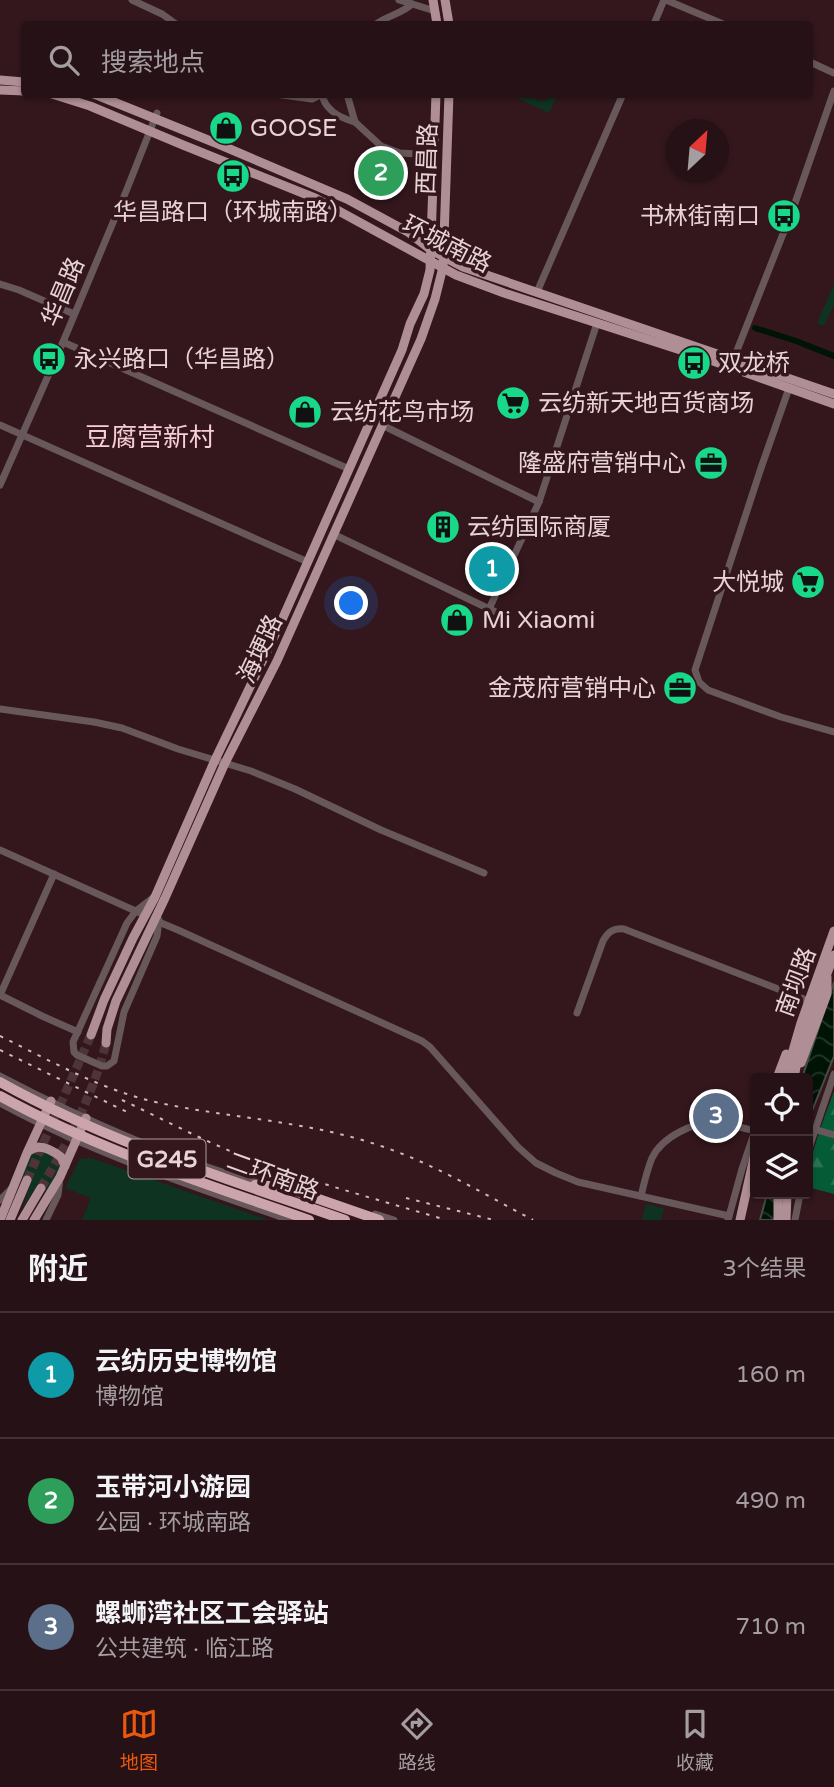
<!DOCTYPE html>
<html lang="zh">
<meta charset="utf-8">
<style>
body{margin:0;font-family:"Varela Round","Noto Sans SC",sans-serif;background:#321f23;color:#f1f3f6}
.controls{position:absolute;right:21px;bottom:21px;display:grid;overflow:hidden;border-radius:7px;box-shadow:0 2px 5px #0004}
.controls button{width:63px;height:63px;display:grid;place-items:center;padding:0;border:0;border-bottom:2px solid #423135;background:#261116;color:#f1f3f6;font:35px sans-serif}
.compass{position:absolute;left:666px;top:119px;width:63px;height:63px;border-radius:50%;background:#261116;box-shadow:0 2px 5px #0004;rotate:26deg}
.you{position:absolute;left:352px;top:604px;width:24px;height:24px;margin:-18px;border:5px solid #fff;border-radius:50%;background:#1a73e8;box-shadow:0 0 0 10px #1a73e833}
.badge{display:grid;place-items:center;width:46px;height:46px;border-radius:50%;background:#ea580c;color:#fff;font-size:23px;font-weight:700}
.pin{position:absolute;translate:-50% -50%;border:4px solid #fff;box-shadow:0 2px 7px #0006}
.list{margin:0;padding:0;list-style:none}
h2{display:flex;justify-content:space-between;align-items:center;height:91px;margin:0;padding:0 28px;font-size:30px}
h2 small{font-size:23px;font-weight:400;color:#a49da1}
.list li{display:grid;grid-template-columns:46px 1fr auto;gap:21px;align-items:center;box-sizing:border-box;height:126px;padding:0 28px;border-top:2px solid #423135}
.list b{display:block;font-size:26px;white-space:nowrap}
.list p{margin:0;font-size:23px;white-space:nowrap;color:#a49da1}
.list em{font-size:23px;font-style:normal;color:#a49da1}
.icon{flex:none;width:38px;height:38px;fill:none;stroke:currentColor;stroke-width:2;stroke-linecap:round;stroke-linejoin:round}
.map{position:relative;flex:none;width:834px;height:1220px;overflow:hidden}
.search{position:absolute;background:#261116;box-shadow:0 2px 5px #0004;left:21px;right:21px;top:21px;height:77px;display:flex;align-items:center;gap:18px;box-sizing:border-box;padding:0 24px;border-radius:7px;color:#a49da1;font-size:26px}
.sheet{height:469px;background:#261116}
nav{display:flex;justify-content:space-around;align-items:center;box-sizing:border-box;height:98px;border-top:2px solid #423135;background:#261116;font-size:19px;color:#a49da1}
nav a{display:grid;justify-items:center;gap:4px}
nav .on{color:#ea580c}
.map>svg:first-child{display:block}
</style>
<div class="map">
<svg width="834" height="1220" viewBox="0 0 834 1220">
<defs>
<pattern id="forest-firs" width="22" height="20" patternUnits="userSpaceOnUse" patternTransform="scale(1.75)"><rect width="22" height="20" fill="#065b37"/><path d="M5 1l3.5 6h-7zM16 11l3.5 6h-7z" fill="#2a7253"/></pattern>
<pattern id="water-waves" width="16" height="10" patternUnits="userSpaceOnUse" patternTransform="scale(1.75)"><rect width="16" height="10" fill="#001406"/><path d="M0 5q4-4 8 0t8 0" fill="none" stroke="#25352a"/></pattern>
</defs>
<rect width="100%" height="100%" fill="#33171d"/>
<g fill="#0e3320">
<path d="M 510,95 C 514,95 519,94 523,94 C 536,97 541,108 552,95 L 557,95 L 549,113 Z"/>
<path d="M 834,284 L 834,305 L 824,326 L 817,323 Z"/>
<path d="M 35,1148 L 58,1158 L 60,1167 L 48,1189 L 37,1184 L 22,1210 L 31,1181 L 20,1176 L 32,1151 Z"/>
<path d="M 91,1158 L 268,1220 L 82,1220 L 91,1198 L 65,1188 L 80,1159 Z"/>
<path d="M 646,1204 L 664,1208 L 661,1220 L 642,1220 Z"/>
</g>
<path fill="url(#forest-firs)" d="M 834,1091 L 834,1194 L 808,1187 C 808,1156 824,1120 834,1091 Z"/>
<g fill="url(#water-waves)" stroke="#464d45" stroke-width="2">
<path d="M 834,982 L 834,1056 L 808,1121 L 808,1078 L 802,1078 Z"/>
<path d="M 767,1194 L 788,1194 L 782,1220 L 760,1220 Z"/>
</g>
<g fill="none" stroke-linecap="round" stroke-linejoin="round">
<path stroke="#001406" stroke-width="6" d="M 755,328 L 796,341 L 834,356"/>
<g stroke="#4e3339" stroke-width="9" stroke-dasharray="9 4.5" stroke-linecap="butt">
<path d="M 27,1180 L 91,1035"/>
<path d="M 41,1188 C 68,1142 93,1095 106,1043"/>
</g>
<g stroke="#68585b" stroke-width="7">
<path d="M 132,0 L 162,14 L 176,24"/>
<path d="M 399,0 L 435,11"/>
<path d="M 666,0 L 723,24"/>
<path d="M 376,24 C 387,16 403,13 412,4"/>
<path d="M 654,24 L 664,0"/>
<path d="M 810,62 L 834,73"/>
<path d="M 275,94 L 312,99 L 322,94"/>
<path d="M 322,94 C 325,111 340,118 355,122"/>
<path d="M 347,94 L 355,122 L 381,146 L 400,153 L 435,155"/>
<path d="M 0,284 L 19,290 L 74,314"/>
<path d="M 537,292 L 623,94"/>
<path d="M 63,342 L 349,469"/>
<path d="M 734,358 L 794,206 L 834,91"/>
<path d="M 789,388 L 761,468 L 695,670 L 699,682 L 708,690 L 781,717 L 834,732"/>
<path d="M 0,425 L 308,562"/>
<path d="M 382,425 L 539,502"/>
<path d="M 0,485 L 63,342 L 127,189 L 157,113"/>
<path d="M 333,534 L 504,616"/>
<path d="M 489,609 L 539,502 L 597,323"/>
<path d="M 0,709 L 94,722 L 122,728 L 178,749 L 251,771 L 295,789 L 381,830 L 484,873"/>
<path d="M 0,850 L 140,913"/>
<path d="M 154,897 L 136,911 L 127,923 L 73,1042 L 74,1052 L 77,1055 L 102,1066 L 107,1066 L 114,1061 L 124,1012 L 157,936 L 159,920"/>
<path d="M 154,920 L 178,930 L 422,1041 L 430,1047 L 518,1147 L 536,1163 L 556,1173 L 578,1182 L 729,1216"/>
<path d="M 0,995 L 54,874"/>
<path d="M 0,995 L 42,1016 L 78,1032"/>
<path d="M 577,1013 L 603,941 C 608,932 613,928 624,929 L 809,1001"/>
<path d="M 0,1076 C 82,1119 169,1158 259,1183"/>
<path d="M 0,1103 C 92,1153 191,1186 290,1220"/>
<path d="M 814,1129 L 834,1135"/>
<path d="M 808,1151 L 834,1074"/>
<path d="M 641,1196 C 644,1183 647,1170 652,1158 C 662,1137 694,1121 717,1123 C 730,1124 743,1128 755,1131"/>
<path d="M 0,1200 L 11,1189"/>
<path d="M 375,1214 L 394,1220"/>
<path d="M 46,1220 L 58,1195 L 60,1178"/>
<path d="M 728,1220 L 742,1169 L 755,1131"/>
<path d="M 795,1220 L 800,1194"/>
</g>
<g stroke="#af8f95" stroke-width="9">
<path d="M 433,0 L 437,24"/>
<path d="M 445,0 L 449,24"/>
<path d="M 0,80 L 24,82"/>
<path d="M 0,90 L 24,91"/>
<path d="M 52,94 L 90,106 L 183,145 L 315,198 L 456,275 L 504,293 L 699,356 L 834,404"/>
<path d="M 94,94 L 218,144 L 347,199 L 408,232 L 431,250 L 463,267 L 834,394"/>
<path d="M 91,1035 L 104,1000 L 133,938 L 155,897 L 215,760 L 281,622 L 402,350 L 410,324 L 424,294 L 430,270 L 436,94"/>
<path d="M 106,1043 L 107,1029 L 116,1001 L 165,898 L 225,763 L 277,661 L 421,339 L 435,299 L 443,267 L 449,94"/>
<path d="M 801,1063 L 827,994 L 827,977"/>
<path d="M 777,1078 L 786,1054"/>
<path d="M 785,1078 L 801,1023 L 834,931"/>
<path d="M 794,1078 C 801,1035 819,996 834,955"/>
<path d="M 29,1151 C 39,1142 52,1150 61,1157 L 65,1166"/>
<path d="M 0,1220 L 27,1153 L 51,1101"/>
<path d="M 10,1220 L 27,1180"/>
<path d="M 22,1220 L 41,1188"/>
<path d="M 34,1220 L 60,1177 L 86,1118"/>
<path d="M 740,1220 L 755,1153"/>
<path d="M 778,1220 L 778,1194"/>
<path d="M 786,1220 L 787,1194"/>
</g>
<g stroke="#cfb9bd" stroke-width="2" stroke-dasharray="3.5 7" stroke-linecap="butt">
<path d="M 0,1036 C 49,1060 98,1088 151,1101 C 225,1118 302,1120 375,1144 C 431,1162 482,1193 533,1220"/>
<path d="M 0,1050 L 131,1114"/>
<path d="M 122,1100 C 167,1121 211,1145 258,1162 C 319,1184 383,1201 446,1220"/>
<path d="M 406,1198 L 494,1220"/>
</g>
<g stroke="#cca5ac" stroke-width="10">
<path d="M 0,1082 C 109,1143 228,1179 345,1220"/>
<path d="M 0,1096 C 98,1150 204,1183 309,1220"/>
<path d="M 255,1185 L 284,1187 L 379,1220"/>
</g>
</g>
<defs>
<g id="shop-disc" transform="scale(1.75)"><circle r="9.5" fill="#18d989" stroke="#33171d"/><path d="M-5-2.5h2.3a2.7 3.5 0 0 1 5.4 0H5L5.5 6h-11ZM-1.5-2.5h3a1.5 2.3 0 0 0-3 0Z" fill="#111"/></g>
<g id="bus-disc" transform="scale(1.75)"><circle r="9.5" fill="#18d989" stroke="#33171d"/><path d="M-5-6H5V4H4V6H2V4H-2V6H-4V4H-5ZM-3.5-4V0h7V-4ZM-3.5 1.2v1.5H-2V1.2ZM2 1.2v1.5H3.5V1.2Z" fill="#111"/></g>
<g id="supermarket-disc" transform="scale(1.75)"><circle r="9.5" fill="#18d989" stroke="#33171d"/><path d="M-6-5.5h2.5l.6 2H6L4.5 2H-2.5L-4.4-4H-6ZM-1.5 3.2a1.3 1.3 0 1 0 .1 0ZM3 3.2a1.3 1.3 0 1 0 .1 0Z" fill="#111"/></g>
<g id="office-disc" transform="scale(1.75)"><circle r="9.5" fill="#18d989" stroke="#33171d"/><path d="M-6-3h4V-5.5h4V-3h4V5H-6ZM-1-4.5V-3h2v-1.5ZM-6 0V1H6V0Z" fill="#111"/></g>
<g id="building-disc" transform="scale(1.75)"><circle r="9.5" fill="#18d989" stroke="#33171d"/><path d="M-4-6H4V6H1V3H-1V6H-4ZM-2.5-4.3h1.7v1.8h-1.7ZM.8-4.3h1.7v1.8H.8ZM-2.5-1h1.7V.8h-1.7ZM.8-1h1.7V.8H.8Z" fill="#111"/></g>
</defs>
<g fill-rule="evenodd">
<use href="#shop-disc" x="226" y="128"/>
<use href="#bus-disc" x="233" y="176"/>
<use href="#bus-disc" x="784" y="216"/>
<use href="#bus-disc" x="49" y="359"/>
<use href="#bus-disc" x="694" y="363"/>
<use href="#supermarket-disc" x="513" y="403"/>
<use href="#shop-disc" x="305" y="412"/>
<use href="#office-disc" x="711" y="463"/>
<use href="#building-disc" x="443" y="527"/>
<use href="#supermarket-disc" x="808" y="582"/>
<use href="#shop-disc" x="457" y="620"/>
<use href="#office-disc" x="680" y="688"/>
</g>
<g text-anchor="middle" stroke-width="7" stroke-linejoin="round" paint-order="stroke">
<rect fill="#33171d" stroke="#b29b9f" stroke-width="2" x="128.5" y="1139.5" width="77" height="39" rx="5"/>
<g font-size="23" font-weight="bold" fill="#e8d3d7">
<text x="167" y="1167">G245</text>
</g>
<g font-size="24" fill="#e8d3d7" stroke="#33171d" text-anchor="start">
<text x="250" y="136">GOOSE</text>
<text x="233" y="220" text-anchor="middle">华昌路口（环城南路）</text>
<text x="760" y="224" text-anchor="end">书林街南口</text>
<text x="74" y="367">永兴路口（华昌路）</text>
<text x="718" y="371">双龙桥</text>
<text x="538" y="411">云纺新天地百货商场</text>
<text x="330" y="420">云纺花鸟市场</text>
<text x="686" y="471" text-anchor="end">隆盛府营销中心</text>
<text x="467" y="535">云纺国际商厦</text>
<text x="784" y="590" text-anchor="end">大悦城</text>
<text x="482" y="628">Mi Xiaomi</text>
<text x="656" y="696" text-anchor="end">金茂府营销中心</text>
</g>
<g font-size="24" fill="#e8d3d7" stroke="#33171d">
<text transform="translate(427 159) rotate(-88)" y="8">西昌路</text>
<text transform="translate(447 244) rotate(27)" y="8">环城南路</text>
<text transform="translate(63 292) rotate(-67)" y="8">华昌路</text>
<text transform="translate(260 649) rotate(-65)" y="8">海埂路</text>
<text transform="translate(796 982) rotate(-70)" y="8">南坝路</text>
<text transform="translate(273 1176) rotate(20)" y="8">二环南路</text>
</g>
<g font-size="26" fill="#f7ced5" stroke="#33171d">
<text x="150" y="446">豆腐营新村</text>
</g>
</g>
</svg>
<div class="controls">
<button><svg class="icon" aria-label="locate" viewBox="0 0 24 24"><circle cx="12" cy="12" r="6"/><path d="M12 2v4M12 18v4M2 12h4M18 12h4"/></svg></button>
<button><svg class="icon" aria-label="layers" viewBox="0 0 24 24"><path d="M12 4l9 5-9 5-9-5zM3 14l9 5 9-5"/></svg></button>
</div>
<svg class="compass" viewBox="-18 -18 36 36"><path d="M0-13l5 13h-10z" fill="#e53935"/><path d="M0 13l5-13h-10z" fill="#a49da1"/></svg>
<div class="you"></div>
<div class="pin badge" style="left:492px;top:569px;background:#0f9aa8">1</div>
<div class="pin badge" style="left:381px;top:173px;background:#2e9e5b">2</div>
<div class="pin badge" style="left:716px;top:1116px;background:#5c6f8a">3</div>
<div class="search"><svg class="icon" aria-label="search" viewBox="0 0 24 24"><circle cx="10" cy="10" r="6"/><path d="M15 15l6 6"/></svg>搜索地点</div>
</div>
<section class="sheet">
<h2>附近<small>3个结果</small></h2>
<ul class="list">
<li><span class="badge" style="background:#0f9aa8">1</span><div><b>云纺历史博物馆</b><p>博物馆</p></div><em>160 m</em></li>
<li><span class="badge" style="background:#2e9e5b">2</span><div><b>玉带河小游园</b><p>公园 · 环城南路</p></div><em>490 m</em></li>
<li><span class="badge" style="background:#5c6f8a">3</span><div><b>螺蛳湾社区工会驿站</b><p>公共建筑 · 临江路</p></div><em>710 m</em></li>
</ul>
</section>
<nav>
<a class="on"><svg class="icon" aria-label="map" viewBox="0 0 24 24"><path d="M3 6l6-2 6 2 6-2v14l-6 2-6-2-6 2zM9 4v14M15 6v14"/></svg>地图</a>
<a><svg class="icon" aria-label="directions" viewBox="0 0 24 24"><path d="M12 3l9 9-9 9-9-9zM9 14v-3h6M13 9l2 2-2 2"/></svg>路线</a>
<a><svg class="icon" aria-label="saved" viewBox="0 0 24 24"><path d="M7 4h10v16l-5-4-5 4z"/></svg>收藏</a>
</nav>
